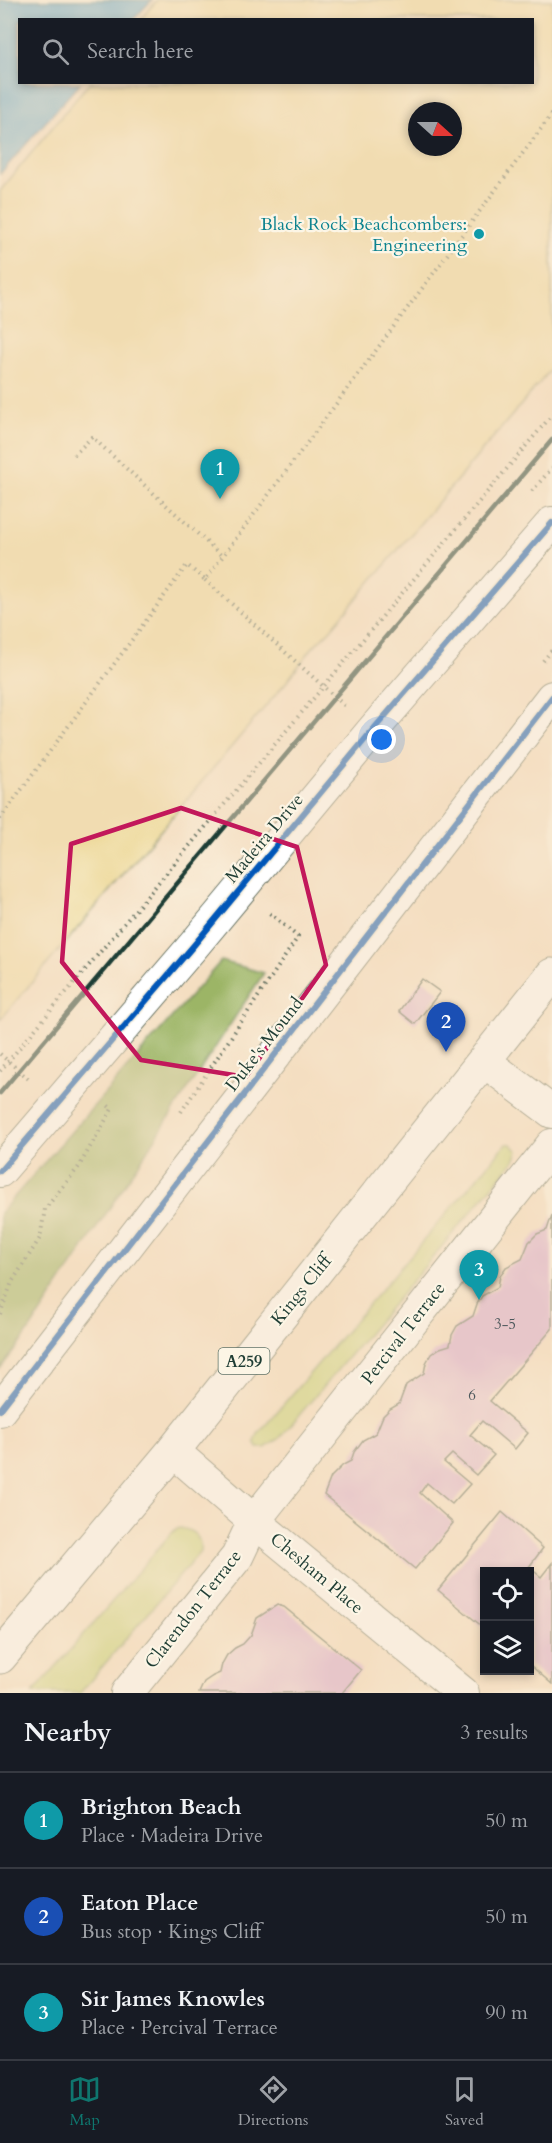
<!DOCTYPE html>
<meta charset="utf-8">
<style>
body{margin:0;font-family:Cardo,serif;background:#242831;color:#f1f3f6}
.controls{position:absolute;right:18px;bottom:18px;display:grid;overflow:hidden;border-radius:0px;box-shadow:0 3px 9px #0003}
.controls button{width:54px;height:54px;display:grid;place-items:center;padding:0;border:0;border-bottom:2px solid #363941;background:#171b24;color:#f1f3f6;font:30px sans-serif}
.compass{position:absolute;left:408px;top:102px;width:54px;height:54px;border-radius:50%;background:#171b24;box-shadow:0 3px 9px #0003;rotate:111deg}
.you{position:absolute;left:382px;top:740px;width:21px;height:21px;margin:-15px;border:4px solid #fff;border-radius:50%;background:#1a73e8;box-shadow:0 0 0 9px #1a73e833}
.badge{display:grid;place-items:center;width:39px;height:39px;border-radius:50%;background:#0f766e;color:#fff;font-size:20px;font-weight:700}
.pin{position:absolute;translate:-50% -50px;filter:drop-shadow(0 2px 3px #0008)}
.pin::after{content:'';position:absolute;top:32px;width:21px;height:18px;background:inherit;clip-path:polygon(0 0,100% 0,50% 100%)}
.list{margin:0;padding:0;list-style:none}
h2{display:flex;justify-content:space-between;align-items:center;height:78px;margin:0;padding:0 24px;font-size:26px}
h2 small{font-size:20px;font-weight:400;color:#9ea1a6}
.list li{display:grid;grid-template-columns:39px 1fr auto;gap:18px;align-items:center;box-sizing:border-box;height:96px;padding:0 24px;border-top:2px solid #363941}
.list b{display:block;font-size:22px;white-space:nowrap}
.list p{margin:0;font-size:20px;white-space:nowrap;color:#9ea1a6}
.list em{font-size:20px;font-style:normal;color:#9ea1a6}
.icon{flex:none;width:33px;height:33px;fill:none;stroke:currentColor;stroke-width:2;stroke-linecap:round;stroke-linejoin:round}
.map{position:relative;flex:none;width:552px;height:1693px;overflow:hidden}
.search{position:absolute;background:#171b24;box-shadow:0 3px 9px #0003;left:18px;right:18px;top:18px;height:66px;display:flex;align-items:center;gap:15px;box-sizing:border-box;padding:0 21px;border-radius:0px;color:#9ea1a6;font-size:22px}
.sheet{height:366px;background:#171b24}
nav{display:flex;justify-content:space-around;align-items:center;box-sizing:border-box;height:84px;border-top:2px solid #363941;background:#171b24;font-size:16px;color:#9ea1a6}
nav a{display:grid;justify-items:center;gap:3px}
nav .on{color:#0f766e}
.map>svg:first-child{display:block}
</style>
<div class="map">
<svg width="552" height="1693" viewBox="0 0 552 1693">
<rect width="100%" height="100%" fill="#fcf5e5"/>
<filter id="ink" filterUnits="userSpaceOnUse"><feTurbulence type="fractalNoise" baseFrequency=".0167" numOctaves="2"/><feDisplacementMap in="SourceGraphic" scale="12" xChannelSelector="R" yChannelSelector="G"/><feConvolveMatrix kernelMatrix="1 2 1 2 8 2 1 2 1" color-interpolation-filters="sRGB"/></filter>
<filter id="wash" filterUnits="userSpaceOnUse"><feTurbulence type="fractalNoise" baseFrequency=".008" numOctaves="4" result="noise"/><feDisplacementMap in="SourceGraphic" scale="24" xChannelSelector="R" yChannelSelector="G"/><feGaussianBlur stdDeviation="1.35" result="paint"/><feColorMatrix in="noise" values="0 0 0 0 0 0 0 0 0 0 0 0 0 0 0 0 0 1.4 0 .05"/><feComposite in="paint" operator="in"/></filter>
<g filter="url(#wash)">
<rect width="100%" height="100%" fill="#f4dec1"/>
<g fill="#c5d375" stroke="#728854" stroke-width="1.5">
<path d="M 506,1144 L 511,1144 L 518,1151 L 514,1161 L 279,1439 L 265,1448 L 258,1448 L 255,1442 L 258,1434 Z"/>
<path d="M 180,1528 C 193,1530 202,1537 200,1552 L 80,1693 L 33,1693 L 168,1537 L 175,1530 Z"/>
</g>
<path fill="#9cb566" stroke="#5e794d" stroke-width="1.5" d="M 221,961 L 264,973 L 25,1337 L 0,1369 L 0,1213 Z"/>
<path fill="#eeda9e" stroke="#868c69" stroke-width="1.5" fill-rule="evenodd" d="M 157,0 L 552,0 L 552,368 L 330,630 L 313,647 L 288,680 L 0,1020 L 0,191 L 89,83 L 532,82 L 532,20 L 141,19 ZM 417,111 L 453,111 L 453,147 L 417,147 Z"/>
<path fill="#54a3ce" stroke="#3a7081" stroke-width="1.5" d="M 0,0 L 152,0 L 134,19 L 20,20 L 20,82 L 80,83 L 0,174 Z"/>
<g id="blocks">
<g fill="#d8a9d3">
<path d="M 422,979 L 440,992 L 415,1024 L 399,1011 Z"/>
<path d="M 552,1215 L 552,1329 L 490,1401 L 528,1433 L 515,1449 L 482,1421 L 470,1435 L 494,1455 L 476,1475 L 452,1454 L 444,1462 L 470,1484 L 452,1504 L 427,1483 L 420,1493 L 453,1523 L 415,1569 L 324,1495 L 331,1477 L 343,1465 L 351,1461 L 354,1452 L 363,1440 L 376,1433 L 383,1416 L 390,1409 L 399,1404 L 406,1385 L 424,1373 L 426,1363 L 431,1354 L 440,1348 L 450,1345 L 452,1335 L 457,1326 L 473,1316 L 477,1304 L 482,1296 L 498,1287 L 500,1276 L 506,1267 L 522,1259 L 529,1242 L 537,1234 L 547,1230 Z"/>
<path d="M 502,1512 L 543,1548 L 529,1567 L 541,1577 L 552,1563 L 552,1684 L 530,1665 L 530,1572 L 484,1572 L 484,1628 L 438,1590 Z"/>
<path d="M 277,1605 L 284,1607 L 361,1670 L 342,1693 L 199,1693 L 204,1682 L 213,1676 L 220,1673 L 222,1664 L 227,1655 L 235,1648 L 243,1644 L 251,1635 L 257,1618 Z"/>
</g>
</g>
</g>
<g filter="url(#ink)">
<use href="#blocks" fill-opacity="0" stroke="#6a7565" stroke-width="1.5"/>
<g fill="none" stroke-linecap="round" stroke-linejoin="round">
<g stroke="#6a7565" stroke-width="34">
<g id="minor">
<path d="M 484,1061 L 552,1112"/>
<path d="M 0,1171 L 194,945 L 372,731 L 552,523"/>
<path d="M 0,1410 L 552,697"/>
<path d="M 173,1451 L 254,1521 L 463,1693"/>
<path d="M 127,1693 L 237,1557 L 254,1521 L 552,1145"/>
</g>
</g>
<g stroke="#6a7565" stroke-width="35">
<path id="primary" d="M 0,1657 L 173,1451 L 552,975"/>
</g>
<g stroke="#6a7565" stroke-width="4" stroke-dasharray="1.5 4.5" stroke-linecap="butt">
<path d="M 74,455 L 92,437 L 223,557"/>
<path d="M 532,491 L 552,468"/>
<path d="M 205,580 L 345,706"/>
<path d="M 543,661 L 552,650"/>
<path d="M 0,819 L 187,565 L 205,580 L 552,114"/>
<path d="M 0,1054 L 31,1081"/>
<path d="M 0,1071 L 552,415"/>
<path d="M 181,1112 L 298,937 L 267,911"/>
<path d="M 0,1314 L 12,1282 L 40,1238 L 45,1209 L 78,1168 L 112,1109 L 105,1103"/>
</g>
<use href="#minor" stroke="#fff" stroke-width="32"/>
<use href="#primary" stroke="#fff" stroke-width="33"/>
<path stroke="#1f3d34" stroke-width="4.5" d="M 0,1093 L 552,440"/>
<g stroke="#fcf5e5" stroke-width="10">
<g id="cycleway">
<path d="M 0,1171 L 194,945 L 372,731 L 552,523"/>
<path d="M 0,1410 L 552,697"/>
</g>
</g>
<use href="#cycleway" stroke="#0057b8" stroke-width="6"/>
</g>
</g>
<path d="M0 0H552V1693H0ZM 181,808 L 297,847 L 326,965 L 246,1077 L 141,1060 L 62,962 L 71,844 Z" fill="#f4dec1" fill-opacity=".55" fill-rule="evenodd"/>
<path fill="none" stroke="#c2185b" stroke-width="4.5" stroke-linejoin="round" d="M 181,808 L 297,847 L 326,965 L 246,1077 L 141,1060 L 62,962 L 71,844 Z"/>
<circle fill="#0f9aa8" stroke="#fcf5e5" stroke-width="2" cx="479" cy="234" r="6"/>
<g text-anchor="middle" stroke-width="4.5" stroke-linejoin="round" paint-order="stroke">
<g font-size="15" fill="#4d585c">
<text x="505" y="1329">3-5</text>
<text x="472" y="1400">6</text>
</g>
<rect fill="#fcf5e5" stroke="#617469" stroke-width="1.5" x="218.5" y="1348" width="51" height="26" rx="4.5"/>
<g font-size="16" font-weight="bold" fill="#1f3d34">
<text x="244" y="1367">A259</text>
</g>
<g font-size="18" fill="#0d838f" stroke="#fcf5e5" text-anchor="end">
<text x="467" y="230">Black Rock Beachcombers:<tspan x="467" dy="21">Engineering</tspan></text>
</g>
<g font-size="18" fill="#1f3d34" stroke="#fcf5e5">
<text transform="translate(264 838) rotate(-50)" y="6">Madeira Drive</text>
<text transform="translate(264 1044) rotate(-52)" y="6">Duke's Mound</text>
<text transform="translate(301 1290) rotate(-51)" y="6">Kings Cliff</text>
<text transform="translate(403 1333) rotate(-52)" y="6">Percival Terrace</text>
<text transform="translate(317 1573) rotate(40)" y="6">Chesham Place</text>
<text transform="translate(193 1609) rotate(-52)" y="6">Clarendon Terrace</text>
</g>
</g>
</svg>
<div class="controls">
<button><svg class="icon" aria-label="locate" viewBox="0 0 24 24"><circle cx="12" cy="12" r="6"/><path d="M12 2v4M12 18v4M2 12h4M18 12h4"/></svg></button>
<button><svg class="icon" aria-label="layers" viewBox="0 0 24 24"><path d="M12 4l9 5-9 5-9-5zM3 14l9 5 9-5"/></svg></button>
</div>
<svg class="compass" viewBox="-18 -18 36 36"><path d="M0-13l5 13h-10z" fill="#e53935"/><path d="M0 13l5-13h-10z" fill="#9ea1a6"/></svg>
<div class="you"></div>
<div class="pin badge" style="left:220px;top:499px;background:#0f9aa8">1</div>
<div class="pin badge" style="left:446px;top:1052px;background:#1a4fb4">2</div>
<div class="pin badge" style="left:479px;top:1300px;background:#0f9aa8">3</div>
<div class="search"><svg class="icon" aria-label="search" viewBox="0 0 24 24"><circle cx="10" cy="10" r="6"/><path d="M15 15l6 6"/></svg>Search here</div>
</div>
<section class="sheet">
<h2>Nearby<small>3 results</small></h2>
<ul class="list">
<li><span class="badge" style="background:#0f9aa8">1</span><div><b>Brighton Beach</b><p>Place · Madeira Drive</p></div><em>50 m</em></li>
<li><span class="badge" style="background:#1a4fb4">2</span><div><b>Eaton Place</b><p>Bus stop · Kings Cliff</p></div><em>50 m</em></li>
<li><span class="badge" style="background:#0f9aa8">3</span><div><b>Sir James Knowles</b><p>Place · Percival Terrace</p></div><em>90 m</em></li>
</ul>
</section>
<nav>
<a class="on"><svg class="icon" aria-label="map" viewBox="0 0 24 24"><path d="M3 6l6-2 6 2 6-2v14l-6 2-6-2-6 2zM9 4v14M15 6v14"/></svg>Map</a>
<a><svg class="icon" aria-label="directions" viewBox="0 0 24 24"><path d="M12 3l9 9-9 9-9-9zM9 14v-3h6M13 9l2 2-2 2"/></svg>Directions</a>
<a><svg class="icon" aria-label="saved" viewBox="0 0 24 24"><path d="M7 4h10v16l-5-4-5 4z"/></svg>Saved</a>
</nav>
